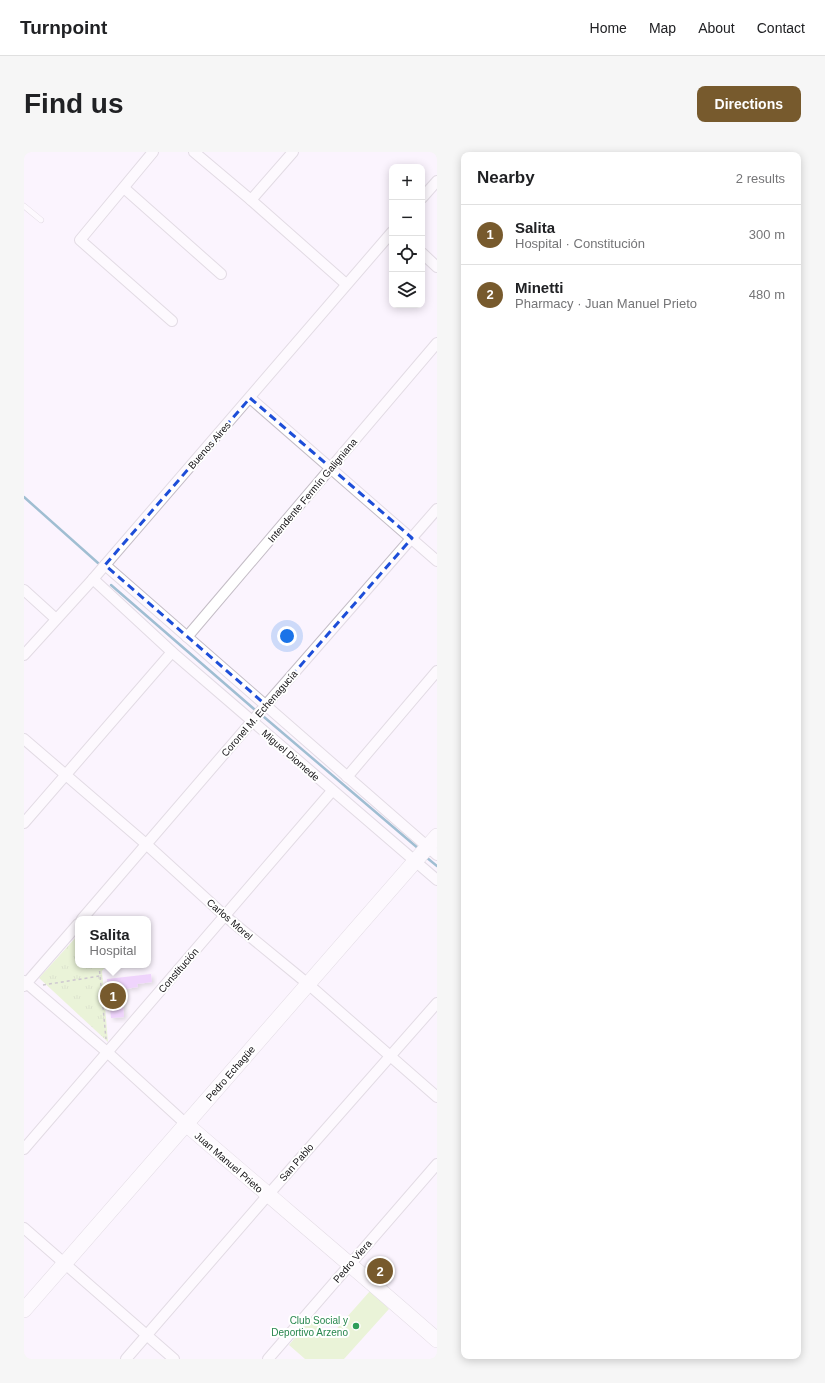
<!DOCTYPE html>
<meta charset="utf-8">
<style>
body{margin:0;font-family:Helvetica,sans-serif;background:#f6f6f6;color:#202124}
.controls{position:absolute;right:12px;top:12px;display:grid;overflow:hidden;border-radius:8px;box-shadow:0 2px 10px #0003}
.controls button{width:36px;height:36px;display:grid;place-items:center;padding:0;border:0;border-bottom:1px solid #e0e0e0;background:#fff;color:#202124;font:20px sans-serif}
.you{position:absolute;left:263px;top:484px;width:14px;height:14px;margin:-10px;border:3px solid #fff;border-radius:50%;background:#1a73e8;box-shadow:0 0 0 6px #1a73e833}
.badge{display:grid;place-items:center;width:26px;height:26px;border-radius:50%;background:#775a2d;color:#fff;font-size:13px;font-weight:700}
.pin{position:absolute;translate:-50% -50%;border:2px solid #fff;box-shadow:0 1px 4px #0006}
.popup{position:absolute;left:51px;top:764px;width:76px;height:52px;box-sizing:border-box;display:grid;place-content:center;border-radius:8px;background:#fff;filter:drop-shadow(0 1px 3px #0005);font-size:13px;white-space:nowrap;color:#757577}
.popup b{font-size:15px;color:#202124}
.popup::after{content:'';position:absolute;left:50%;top:100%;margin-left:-8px;border:8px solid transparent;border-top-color:#fff}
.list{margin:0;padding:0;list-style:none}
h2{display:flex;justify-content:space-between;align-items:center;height:52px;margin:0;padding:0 16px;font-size:17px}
h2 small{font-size:13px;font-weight:400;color:#757577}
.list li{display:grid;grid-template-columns:26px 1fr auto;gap:12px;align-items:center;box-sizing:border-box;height:60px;padding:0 16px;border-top:1px solid #e0e0e0}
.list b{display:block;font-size:15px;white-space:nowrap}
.list p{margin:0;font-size:13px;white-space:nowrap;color:#757577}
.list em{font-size:13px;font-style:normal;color:#757577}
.icon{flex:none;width:22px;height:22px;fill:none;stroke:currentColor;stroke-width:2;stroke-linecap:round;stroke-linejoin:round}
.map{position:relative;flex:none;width:413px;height:1207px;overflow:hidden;border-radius:8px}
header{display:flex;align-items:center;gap:24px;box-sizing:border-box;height:56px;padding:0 20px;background:#fff;border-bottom:1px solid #e0e0e0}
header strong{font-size:19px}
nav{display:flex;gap:22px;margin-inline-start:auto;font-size:14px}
.intro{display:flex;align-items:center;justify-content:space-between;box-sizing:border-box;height:96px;padding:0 24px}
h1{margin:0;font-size:28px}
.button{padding:10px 18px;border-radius:8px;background:#775a2d;color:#fff;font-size:14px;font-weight:700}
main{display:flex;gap:24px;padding:0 24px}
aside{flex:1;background:#fff;border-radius:8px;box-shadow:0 2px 10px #0003}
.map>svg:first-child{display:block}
</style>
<header>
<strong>Turnpoint</strong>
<nav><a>Home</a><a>Map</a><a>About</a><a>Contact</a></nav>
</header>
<div class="intro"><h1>Find us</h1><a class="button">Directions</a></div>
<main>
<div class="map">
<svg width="413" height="1207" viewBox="0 0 413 1207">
<defs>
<pattern id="grass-tufts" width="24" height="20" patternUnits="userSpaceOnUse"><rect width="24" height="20" fill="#d6f1ac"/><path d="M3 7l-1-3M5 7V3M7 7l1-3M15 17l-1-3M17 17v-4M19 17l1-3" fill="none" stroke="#b7ce93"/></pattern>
<filter id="shadow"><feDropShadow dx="2.5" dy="2.5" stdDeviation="2" flood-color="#0004"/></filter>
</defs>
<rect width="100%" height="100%" fill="#fbf4fe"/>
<path fill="url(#grass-tufts)" d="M 54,783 L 54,813 L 83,813 L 78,819 L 84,890 L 15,826 Z"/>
<path fill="#d6f1ac" d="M 346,1139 L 365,1157 L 320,1207 L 281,1207 L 265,1193 L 287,1166 L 307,1183 Z"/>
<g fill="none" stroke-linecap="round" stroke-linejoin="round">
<g stroke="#317d9e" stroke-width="2.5">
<path d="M 0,345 L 74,411"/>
<path d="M 87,433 L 230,557"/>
<path d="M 240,565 L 395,697"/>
<path d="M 402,705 L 413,714"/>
</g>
</g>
<path fill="#e1aefa" filter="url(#shadow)" d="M 127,822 L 128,830 L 113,832 L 114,835 L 101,837 L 100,834 L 93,835 L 95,852 L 99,851 L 100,865 L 87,866 L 83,827 Z"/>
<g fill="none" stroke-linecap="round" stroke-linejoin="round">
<g stroke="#c4bdc6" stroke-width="6">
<path id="lane" d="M 0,54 L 17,68"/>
</g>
<g stroke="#c4bdc6" stroke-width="12">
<g id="street">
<path d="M 129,0 L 56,88 L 148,169"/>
<path d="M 170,0 L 227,48 L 322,132"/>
<path d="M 100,36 L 197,122"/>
<path d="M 398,46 L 413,29"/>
<path d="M 227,48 L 269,0"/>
<path d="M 398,101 L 413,115"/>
<path d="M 226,246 L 413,409"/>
<path d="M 81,413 L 413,703"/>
<path d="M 69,427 L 148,500 L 413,728"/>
<path d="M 0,438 L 32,467"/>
<path d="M 163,485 L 413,191"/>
<path d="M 0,503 L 69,427 L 368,80"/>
<path d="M 0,587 L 122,692 L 201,764 L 284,832 L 413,945"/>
<path d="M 323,625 L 413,519"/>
<path d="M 0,671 L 148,500"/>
<path d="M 58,767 L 242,553 L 413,357"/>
<path d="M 0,829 L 83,900 L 162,972"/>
<path d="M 0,834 L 54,772"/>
<path d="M 0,997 L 308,639"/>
<path d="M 0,1076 L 150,1207"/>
<path d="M 102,1207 L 244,1043 L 413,851"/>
<path d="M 244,1207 L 413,1012"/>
</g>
</g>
<g stroke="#c4bdc6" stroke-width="16">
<g id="secondary">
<path d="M 162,972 C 245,1044 330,1115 413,1188"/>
<path d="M 0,1158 L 413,684"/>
</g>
</g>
<g stroke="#959097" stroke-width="1.5" stroke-dasharray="3 3" stroke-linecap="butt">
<path d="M 75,813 L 82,887"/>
<path d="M 19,833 L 76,824"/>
</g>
<use href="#lane" stroke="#fff" stroke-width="5"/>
<use href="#street" stroke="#fff" stroke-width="10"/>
<use href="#secondary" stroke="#fff" stroke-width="15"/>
</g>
<path d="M0 0H413V1207H0ZM 226,246 L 388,386 L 242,553 L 81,413 Z" fill="#fbf4fe" fill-opacity=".55" fill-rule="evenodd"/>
<path fill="none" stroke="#1d4ed8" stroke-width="3" stroke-dasharray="8 5" stroke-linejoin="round" d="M 226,246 L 388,386 L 242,553 L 81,413 Z"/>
<circle fill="#2e9e5b" stroke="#fff" stroke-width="1.5" cx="332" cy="1174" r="4"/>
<g text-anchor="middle" stroke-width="4" stroke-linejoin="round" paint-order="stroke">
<g font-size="10" fill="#141215" stroke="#fff">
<text transform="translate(185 293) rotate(-49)" y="4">Buenos Aires</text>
<text transform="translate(288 338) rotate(-50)" y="4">Intendente Fermín Galigniana</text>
<text transform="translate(235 561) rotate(-49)" y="4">Coronel M. Echenagucía</text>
<text transform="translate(267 603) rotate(41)" y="4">Miguel Diomede</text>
<text transform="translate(206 767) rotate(41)" y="4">Carlos Morel</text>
<text transform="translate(154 818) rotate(-49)" y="4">Constitución</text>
<text transform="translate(206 921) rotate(-49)" y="4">Pedro Echagüe</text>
<text transform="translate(205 1010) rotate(41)" y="4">Juan Manuel Prieto</text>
<text transform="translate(272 1010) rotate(-49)" y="4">San Pablo</text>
<text transform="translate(328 1109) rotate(-49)" y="4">Pedro Viera</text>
</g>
<g font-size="10" fill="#27864d" stroke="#fff" text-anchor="end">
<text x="324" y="1172">Club Social y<tspan x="324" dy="12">Deportivo Arzeno</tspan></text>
</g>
</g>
</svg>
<div class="controls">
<button>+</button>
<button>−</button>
<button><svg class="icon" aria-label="locate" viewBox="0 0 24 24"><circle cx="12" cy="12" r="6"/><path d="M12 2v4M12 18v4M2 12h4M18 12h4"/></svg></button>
<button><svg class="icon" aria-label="layers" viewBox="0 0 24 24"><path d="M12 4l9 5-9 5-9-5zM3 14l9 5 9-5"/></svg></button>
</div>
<div class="you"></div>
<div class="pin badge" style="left:89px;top:844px">1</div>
<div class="popup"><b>Salita</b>Hospital</div>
<div class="pin badge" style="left:356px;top:1119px">2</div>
</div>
<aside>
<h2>Nearby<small>2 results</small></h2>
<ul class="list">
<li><span class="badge">1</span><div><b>Salita</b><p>Hospital · Constitución</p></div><em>300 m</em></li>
<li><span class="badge">2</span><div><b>Minetti</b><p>Pharmacy · Juan Manuel Prieto</p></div><em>480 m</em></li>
</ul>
</aside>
</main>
